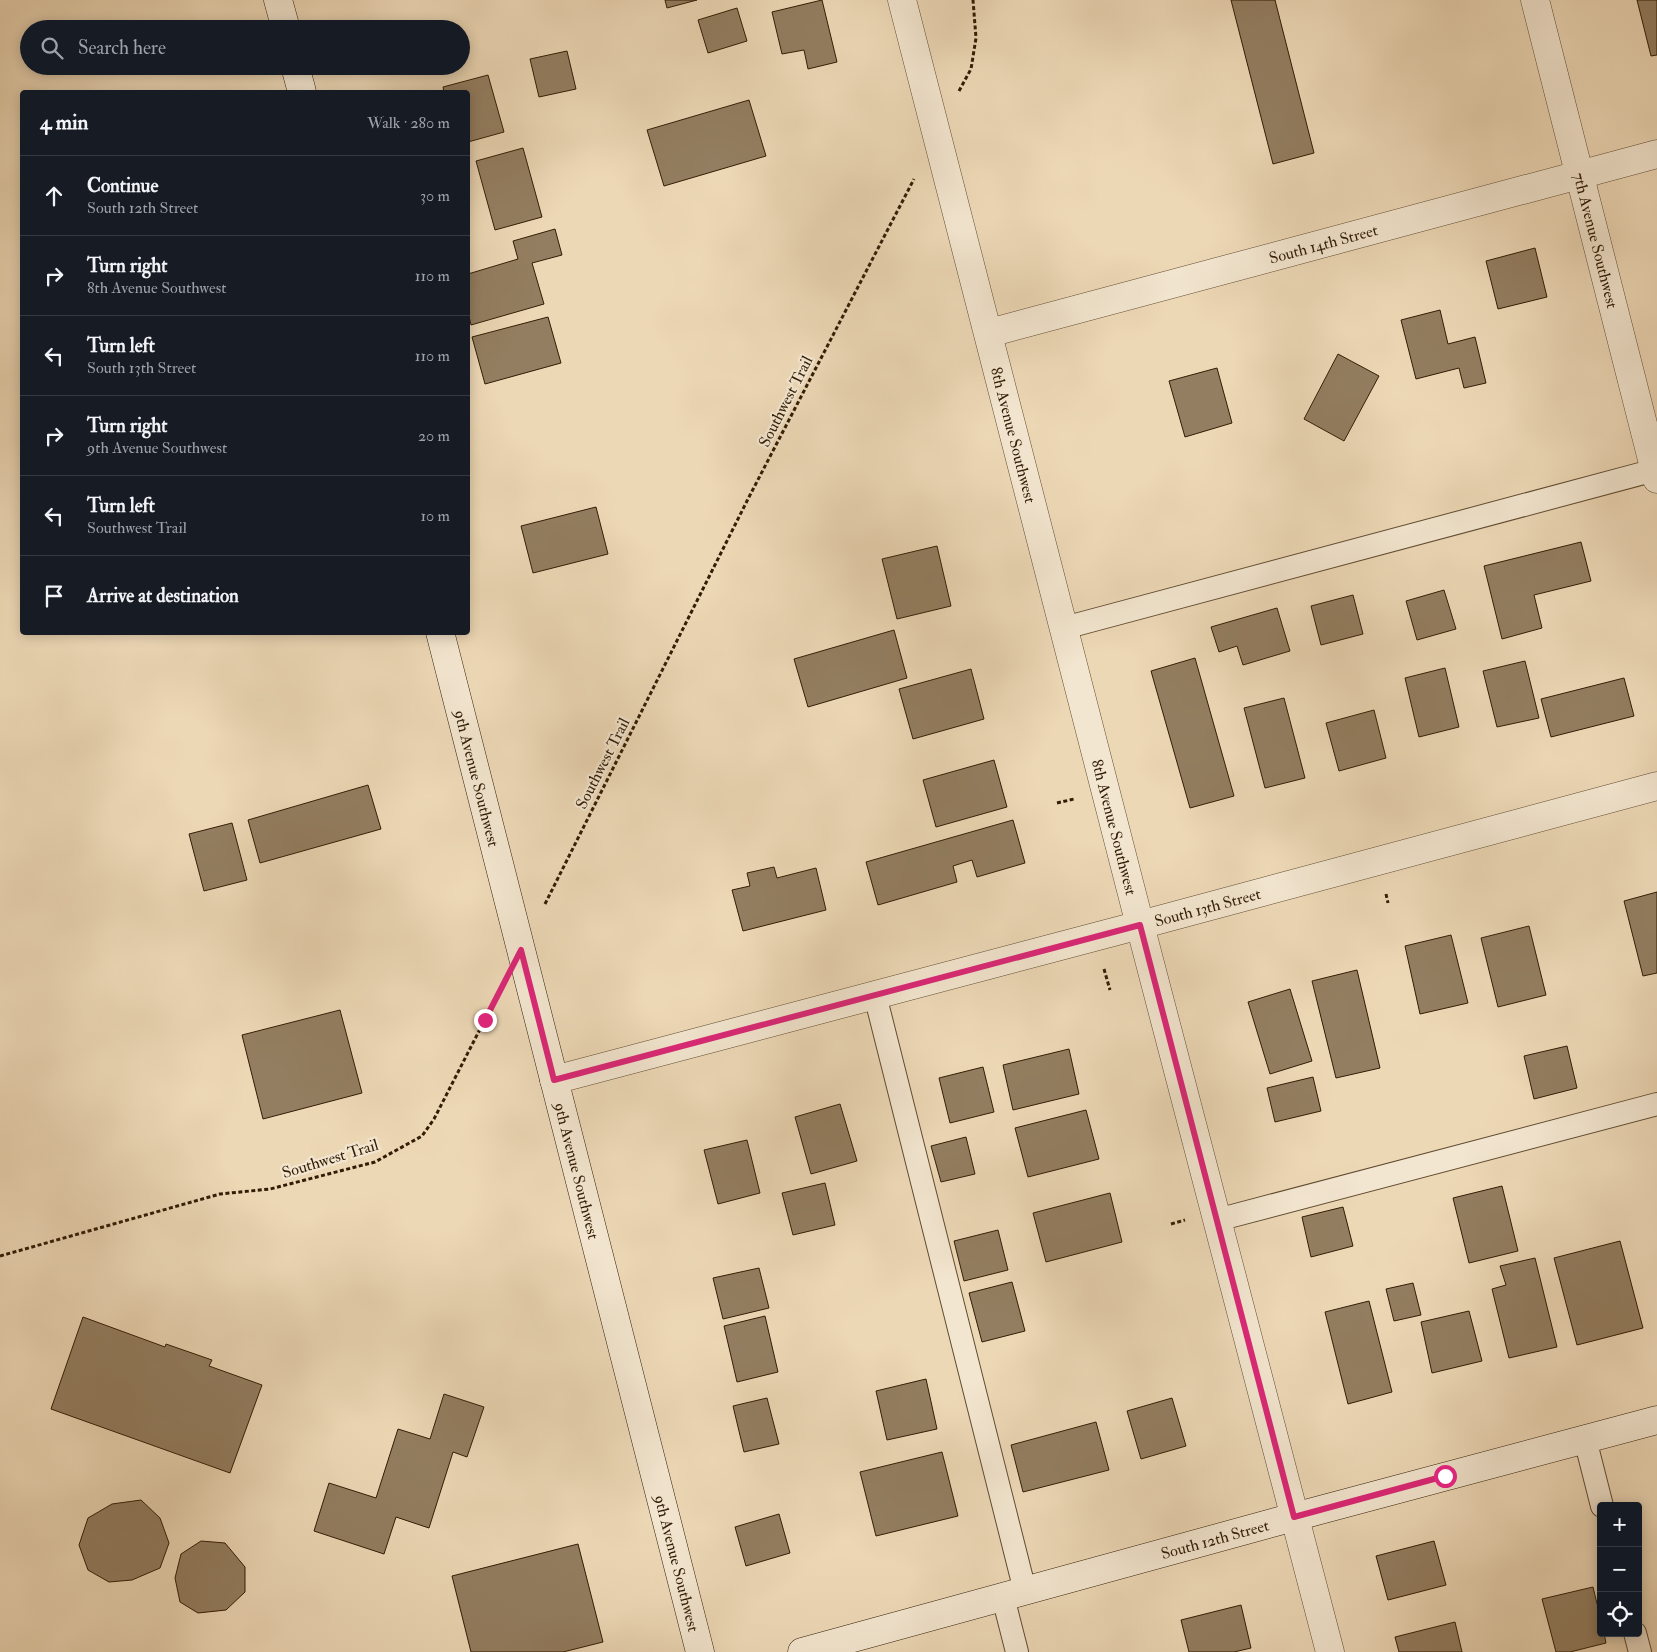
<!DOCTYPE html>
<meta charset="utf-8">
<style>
body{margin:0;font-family:"IM FELL Double Pica",serif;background:#242831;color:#f1f3f6}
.controls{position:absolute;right:15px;bottom:15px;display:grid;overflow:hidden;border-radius:5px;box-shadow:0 2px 12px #0003}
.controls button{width:45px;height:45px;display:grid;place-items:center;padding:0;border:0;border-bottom:1px solid #363941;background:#171b24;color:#f1f3f6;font:25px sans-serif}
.stop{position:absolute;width:15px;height:15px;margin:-11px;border:4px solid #db2777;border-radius:50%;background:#fff}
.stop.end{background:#db2777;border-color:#fff;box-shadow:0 1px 5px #0008}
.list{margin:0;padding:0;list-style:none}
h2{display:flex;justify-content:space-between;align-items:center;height:65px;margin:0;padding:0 20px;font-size:21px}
h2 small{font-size:16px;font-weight:400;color:#9ea1a6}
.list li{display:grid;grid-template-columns:32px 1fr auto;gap:15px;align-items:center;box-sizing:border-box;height:80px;padding:0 20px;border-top:1px solid #363941}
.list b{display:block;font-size:19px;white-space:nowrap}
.list p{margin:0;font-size:16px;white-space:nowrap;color:#9ea1a6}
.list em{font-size:16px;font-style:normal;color:#9ea1a6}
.icon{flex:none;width:28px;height:28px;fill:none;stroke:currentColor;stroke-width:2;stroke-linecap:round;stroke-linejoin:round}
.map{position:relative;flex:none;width:1657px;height:1652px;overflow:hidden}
.search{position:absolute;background:#171b24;box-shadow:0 2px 12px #0003;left:20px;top:20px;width:450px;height:55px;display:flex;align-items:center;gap:12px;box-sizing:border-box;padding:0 18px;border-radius:28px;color:#9ea1a6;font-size:19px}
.panel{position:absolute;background:#171b24;box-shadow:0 2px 12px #0003;left:20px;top:90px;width:450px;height:545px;border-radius:5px}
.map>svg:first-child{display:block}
</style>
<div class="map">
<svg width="1657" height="1652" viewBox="0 0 1657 1652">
<rect width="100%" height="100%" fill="#edd8b6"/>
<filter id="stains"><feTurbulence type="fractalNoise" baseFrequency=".004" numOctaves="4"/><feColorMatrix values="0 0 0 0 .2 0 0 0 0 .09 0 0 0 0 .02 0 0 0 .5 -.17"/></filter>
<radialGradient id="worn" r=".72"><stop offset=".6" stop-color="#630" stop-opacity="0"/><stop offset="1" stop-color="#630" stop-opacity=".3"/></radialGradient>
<g fill="#937e61" stroke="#311c05">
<path d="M 665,0 L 697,0 L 667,8 Z"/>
<path d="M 822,0 L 837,62 L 808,69 L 804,50 L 782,54 L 772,12 Z"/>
<path d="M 1231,0 L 1275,0 L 1314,153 L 1273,164 Z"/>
<path d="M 1637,0 L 1657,0 L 1657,55 L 1651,56 Z"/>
<path d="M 737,8 L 747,41 L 708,53 L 698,20 Z"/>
<path d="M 567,51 L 576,89 L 539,97 L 530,59 Z"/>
<path d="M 488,75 L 504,132 L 468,142 L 468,92 L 444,92 L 443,87 Z"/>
<path d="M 749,100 L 766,156 L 664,186 L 647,130 Z"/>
<path d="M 523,148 L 542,217 L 495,230 L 476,161 Z"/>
<path d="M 555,229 L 562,255 L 532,263 L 544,304 L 471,325 L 468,312 L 468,274 L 518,259 L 513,241 Z"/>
<path d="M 1535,248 L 1547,297 L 1498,309 L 1486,261 Z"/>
<path d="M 1440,310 L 1448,344 L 1475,337 L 1486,383 L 1464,388 L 1459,368 L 1416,379 L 1401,320 Z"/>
<path d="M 548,317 L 561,363 L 485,384 L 472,337 Z"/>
<path d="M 1338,354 L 1379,376 L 1344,441 L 1304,419 Z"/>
<path d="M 1217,368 L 1232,423 L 1185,437 L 1169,381 Z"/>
<path d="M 596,507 L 608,554 L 533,573 L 521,526 Z"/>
<path d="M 1581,542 L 1591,581 L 1534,595 L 1542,628 L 1502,639 L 1484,566 Z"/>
<path d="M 937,546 L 951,606 L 897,619 L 882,559 Z"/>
<path d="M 1444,590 L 1456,629 L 1417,640 L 1406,601 Z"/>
<path d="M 1353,595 L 1363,634 L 1321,645 L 1311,606 Z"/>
<path d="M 1277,608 L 1290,651 L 1243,665 L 1237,646 L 1219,652 L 1211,627 Z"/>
<path d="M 894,630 L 907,678 L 808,707 L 794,659 Z"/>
<path d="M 1195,658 L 1234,796 L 1190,808 L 1151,671 Z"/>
<path d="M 1525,661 L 1539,718 L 1497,727 L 1483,671 Z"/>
<path d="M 1445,668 L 1459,727 L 1419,737 L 1405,678 Z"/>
<path d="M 971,669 L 984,719 L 913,739 L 899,689 Z"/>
<path d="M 1624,678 L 1634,716 L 1551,737 L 1541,699 Z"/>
<path d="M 1284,698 L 1305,778 L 1265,788 L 1244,708 Z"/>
<path d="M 1374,710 L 1386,758 L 1339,771 L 1326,723 Z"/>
<path d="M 994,760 L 1007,807 L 936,827 L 923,780 Z"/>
<path d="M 368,785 L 381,829 L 260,863 L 248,820 Z"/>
<path d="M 1013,820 L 1025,863 L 977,877 L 972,860 L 953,866 L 957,882 L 878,905 L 866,862 Z"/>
<path d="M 232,823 L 247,880 L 204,891 L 189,834 Z"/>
<path d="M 774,867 L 777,878 L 816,868 L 826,910 L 743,931 L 732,890 L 750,886 L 747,873 Z"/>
<path d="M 1657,892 L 1657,973 L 1643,976 L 1624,901 Z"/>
<path d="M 1529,926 L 1546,995 L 1498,1007 L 1481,938 Z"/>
<path d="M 1451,935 L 1468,1003 L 1420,1014 L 1405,946 Z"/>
<path d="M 1357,970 L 1380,1068 L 1336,1078 L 1312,981 Z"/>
<path d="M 1290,989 L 1312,1061 L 1270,1074 L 1248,1002 Z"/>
<path d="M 340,1010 L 362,1093 L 263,1119 L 242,1035 Z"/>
<path d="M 1567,1046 L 1577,1088 L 1534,1099 L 1524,1056 Z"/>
<path d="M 1069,1049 L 1079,1094 L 1013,1110 L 1003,1065 Z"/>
<path d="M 983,1067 L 994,1112 L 950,1123 L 939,1078 Z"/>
<path d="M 1313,1077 L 1321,1111 L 1275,1122 L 1267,1088 Z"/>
<path d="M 840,1104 L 857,1161 L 811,1174 L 795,1117 Z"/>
<path d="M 1086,1110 L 1099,1159 L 1028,1177 L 1015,1128 Z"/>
<path d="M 966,1137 L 975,1174 L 941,1182 L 931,1146 Z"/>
<path d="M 747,1140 L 760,1193 L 718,1204 L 704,1150 Z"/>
<path d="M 825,1183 L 835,1225 L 793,1235 L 782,1193 Z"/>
<path d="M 1502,1186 L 1518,1251 L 1469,1263 L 1453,1198 Z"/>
<path d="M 1110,1193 L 1122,1242 L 1046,1262 L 1033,1213 Z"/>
<path d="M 1343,1207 L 1353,1246 L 1311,1257 L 1302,1217 Z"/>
<path d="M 998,1230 L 1008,1270 L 964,1281 L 954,1241 Z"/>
<path d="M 1620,1241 L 1643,1328 L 1577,1345 L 1554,1258 Z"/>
<path d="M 1535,1258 L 1557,1347 L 1509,1358 L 1492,1289 L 1506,1285 L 1500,1266 Z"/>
<path d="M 759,1268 L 769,1308 L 723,1319 L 713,1278 Z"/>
<path d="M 1012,1282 L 1025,1331 L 982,1342 L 969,1293 Z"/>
<path d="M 1413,1283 L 1421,1315 L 1394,1321 L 1386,1289 Z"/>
<path d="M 1369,1301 L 1392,1392 L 1348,1404 L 1325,1312 Z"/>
<path d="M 1469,1311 L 1482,1361 L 1432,1373 L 1421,1322 Z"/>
<path d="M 765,1316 L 778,1372 L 737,1382 L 724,1326 Z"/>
<path d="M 83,1317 L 165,1347 L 166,1344 L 212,1360 L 209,1366 L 262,1385 L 230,1473 L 51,1409 Z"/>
<path d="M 926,1379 L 937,1429 L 887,1440 L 876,1391 Z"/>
<path d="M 444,1394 L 484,1407 L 467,1457 L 453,1452 L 429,1528 L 396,1517 L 384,1554 L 314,1531 L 329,1483 L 376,1498 L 398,1429 L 430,1439 Z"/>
<path d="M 767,1398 L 779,1444 L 744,1452 L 733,1406 Z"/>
<path d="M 1172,1398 L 1186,1446 L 1141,1459 L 1127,1411 Z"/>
<path d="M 1096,1422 L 1109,1470 L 1023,1492 L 1011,1445 Z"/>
<path d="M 942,1452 L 958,1516 L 876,1536 L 860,1472 Z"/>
<path d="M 141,1500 L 160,1518 L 169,1543 L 160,1568 L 132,1580 L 109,1582 L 88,1570 L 79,1545 L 88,1518 L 112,1504 Z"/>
<path d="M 779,1514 L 790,1553 L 746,1566 L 735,1527 Z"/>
<path d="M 201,1541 L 225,1543 L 245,1567 L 245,1592 L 226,1610 L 198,1613 L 180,1602 L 175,1578 L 181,1554 Z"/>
<path d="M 1434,1541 L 1446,1585 L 1388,1600 L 1376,1556 Z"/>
<path d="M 578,1544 L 603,1642 L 563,1652 L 471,1652 L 452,1576 Z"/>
<path d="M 1593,1587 L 1601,1620 L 1601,1633 L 1604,1633 L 1606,1643 L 1570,1652 L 1556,1652 L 1542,1599 Z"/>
<path d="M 1241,1605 L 1251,1648 L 1234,1652 L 1189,1652 L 1181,1620 Z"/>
<path d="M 1455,1622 L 1462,1652 L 1399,1652 L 1395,1637 Z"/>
</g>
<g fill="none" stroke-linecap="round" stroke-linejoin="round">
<g stroke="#604b31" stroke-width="24">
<g id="lane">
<path d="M 1064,628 L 1655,470"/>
<path d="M 875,995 L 1025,1591"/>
<path d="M 1217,1220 L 1657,1104"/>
<path d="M 1585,1439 L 1602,1506"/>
<path d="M 1003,1597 L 1017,1652"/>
<path d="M 1635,1633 L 1640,1652"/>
</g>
</g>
<g stroke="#604b31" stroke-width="29">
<g id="street">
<path id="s1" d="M 902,0 L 1140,925 L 1330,1652"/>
<path id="s2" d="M 1535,0 L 1657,479"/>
<path id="s3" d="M 989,333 L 1657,154"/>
<path id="s4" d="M 554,1080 L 1140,925 L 1657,786"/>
</g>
</g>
<g stroke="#311c05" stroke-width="29">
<g id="secondary">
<path d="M 278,0 L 286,29"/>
<path d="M 295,66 L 302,92"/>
<path id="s5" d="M 440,632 L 700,1652"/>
<path id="s6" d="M 802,1652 L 1294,1517 L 1657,1420"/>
</g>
</g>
<g stroke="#311c05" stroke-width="3" stroke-dasharray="4 2.5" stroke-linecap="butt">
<path d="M 959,91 L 971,69 L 976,38 L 973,0"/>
<path d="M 1057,803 L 1074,799"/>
<path d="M 1386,894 L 1388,903"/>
<path d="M 545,904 L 749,497 L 914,179"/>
<path d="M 1104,969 L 1110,990"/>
<path d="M 1171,1224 L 1185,1220"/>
<path d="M 0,1256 L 220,1194 L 270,1189 L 375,1162 L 422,1136 L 434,1119 L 498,994"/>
</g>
<use href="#lane" stroke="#f3e6d0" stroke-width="22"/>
<use href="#street" stroke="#f3e6d0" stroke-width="28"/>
<use href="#secondary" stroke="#f3e6d0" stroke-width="28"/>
</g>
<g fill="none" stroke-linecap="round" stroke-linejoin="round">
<path stroke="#db2777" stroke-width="6" d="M 485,1020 L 521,950 L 554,1080 L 1140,925 L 1294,1517 L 1445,1476"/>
</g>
<g text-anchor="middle" stroke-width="4.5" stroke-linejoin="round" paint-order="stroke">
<g font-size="16" fill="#311c05" stroke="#f3e6d0">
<text dy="6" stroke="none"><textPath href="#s2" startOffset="248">7th Avenue Southwest</textPath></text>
<text dy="6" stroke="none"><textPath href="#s3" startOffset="346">South 14th Street</textPath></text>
<text transform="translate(785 401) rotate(-63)" y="6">Southwest Trail</text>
<text dy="6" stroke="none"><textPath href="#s1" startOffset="449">8th Avenue Southwest</textPath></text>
<text transform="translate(602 763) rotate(-63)" y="6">Southwest Trail</text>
<text dy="6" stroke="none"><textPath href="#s5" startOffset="151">9th Avenue Southwest</textPath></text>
<text dy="6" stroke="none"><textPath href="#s1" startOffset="854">8th Avenue Southwest</textPath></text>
<text dy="6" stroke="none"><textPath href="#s4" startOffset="676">South 13th Street</textPath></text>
<text transform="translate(330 1158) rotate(-17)" y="6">Southwest Trail</text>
<text dy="6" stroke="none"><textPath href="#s5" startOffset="556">9th Avenue Southwest</textPath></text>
<text dy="6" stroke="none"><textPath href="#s6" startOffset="428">South 12th Street</textPath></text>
<text dy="6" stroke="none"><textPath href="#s5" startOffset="961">9th Avenue Southwest</textPath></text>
</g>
</g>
<rect width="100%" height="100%" filter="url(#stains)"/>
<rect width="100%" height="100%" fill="url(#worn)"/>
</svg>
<div class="controls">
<button>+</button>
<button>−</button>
<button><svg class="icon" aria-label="locate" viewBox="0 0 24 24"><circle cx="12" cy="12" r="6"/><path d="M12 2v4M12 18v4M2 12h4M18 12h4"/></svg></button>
</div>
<div class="stop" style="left:1445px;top:1476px"></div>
<div class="stop end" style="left:485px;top:1020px"></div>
<div class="search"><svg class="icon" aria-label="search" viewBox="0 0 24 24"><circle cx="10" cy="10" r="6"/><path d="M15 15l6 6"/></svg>Search here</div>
<section class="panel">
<h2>4 min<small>Walk · 280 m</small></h2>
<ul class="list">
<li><svg class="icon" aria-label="ahead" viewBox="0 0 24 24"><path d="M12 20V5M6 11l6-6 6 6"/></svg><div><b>Continue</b><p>South 12th Street</p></div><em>30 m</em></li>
<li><svg class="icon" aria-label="right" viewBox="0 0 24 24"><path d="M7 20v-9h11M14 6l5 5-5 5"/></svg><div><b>Turn right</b><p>8th Avenue Southwest</p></div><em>110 m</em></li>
<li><svg class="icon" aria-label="left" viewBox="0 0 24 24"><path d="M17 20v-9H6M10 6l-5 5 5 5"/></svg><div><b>Turn left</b><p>South 13th Street</p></div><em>110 m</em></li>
<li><svg class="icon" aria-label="right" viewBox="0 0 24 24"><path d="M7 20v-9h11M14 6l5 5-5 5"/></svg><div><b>Turn right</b><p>9th Avenue Southwest</p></div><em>20 m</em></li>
<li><svg class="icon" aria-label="left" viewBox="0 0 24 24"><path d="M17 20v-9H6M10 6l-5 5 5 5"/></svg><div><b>Turn left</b><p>Southwest Trail</p></div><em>10 m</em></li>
<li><svg class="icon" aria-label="arrive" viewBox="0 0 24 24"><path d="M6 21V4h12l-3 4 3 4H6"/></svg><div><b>Arrive at destination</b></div></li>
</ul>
</section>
</div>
